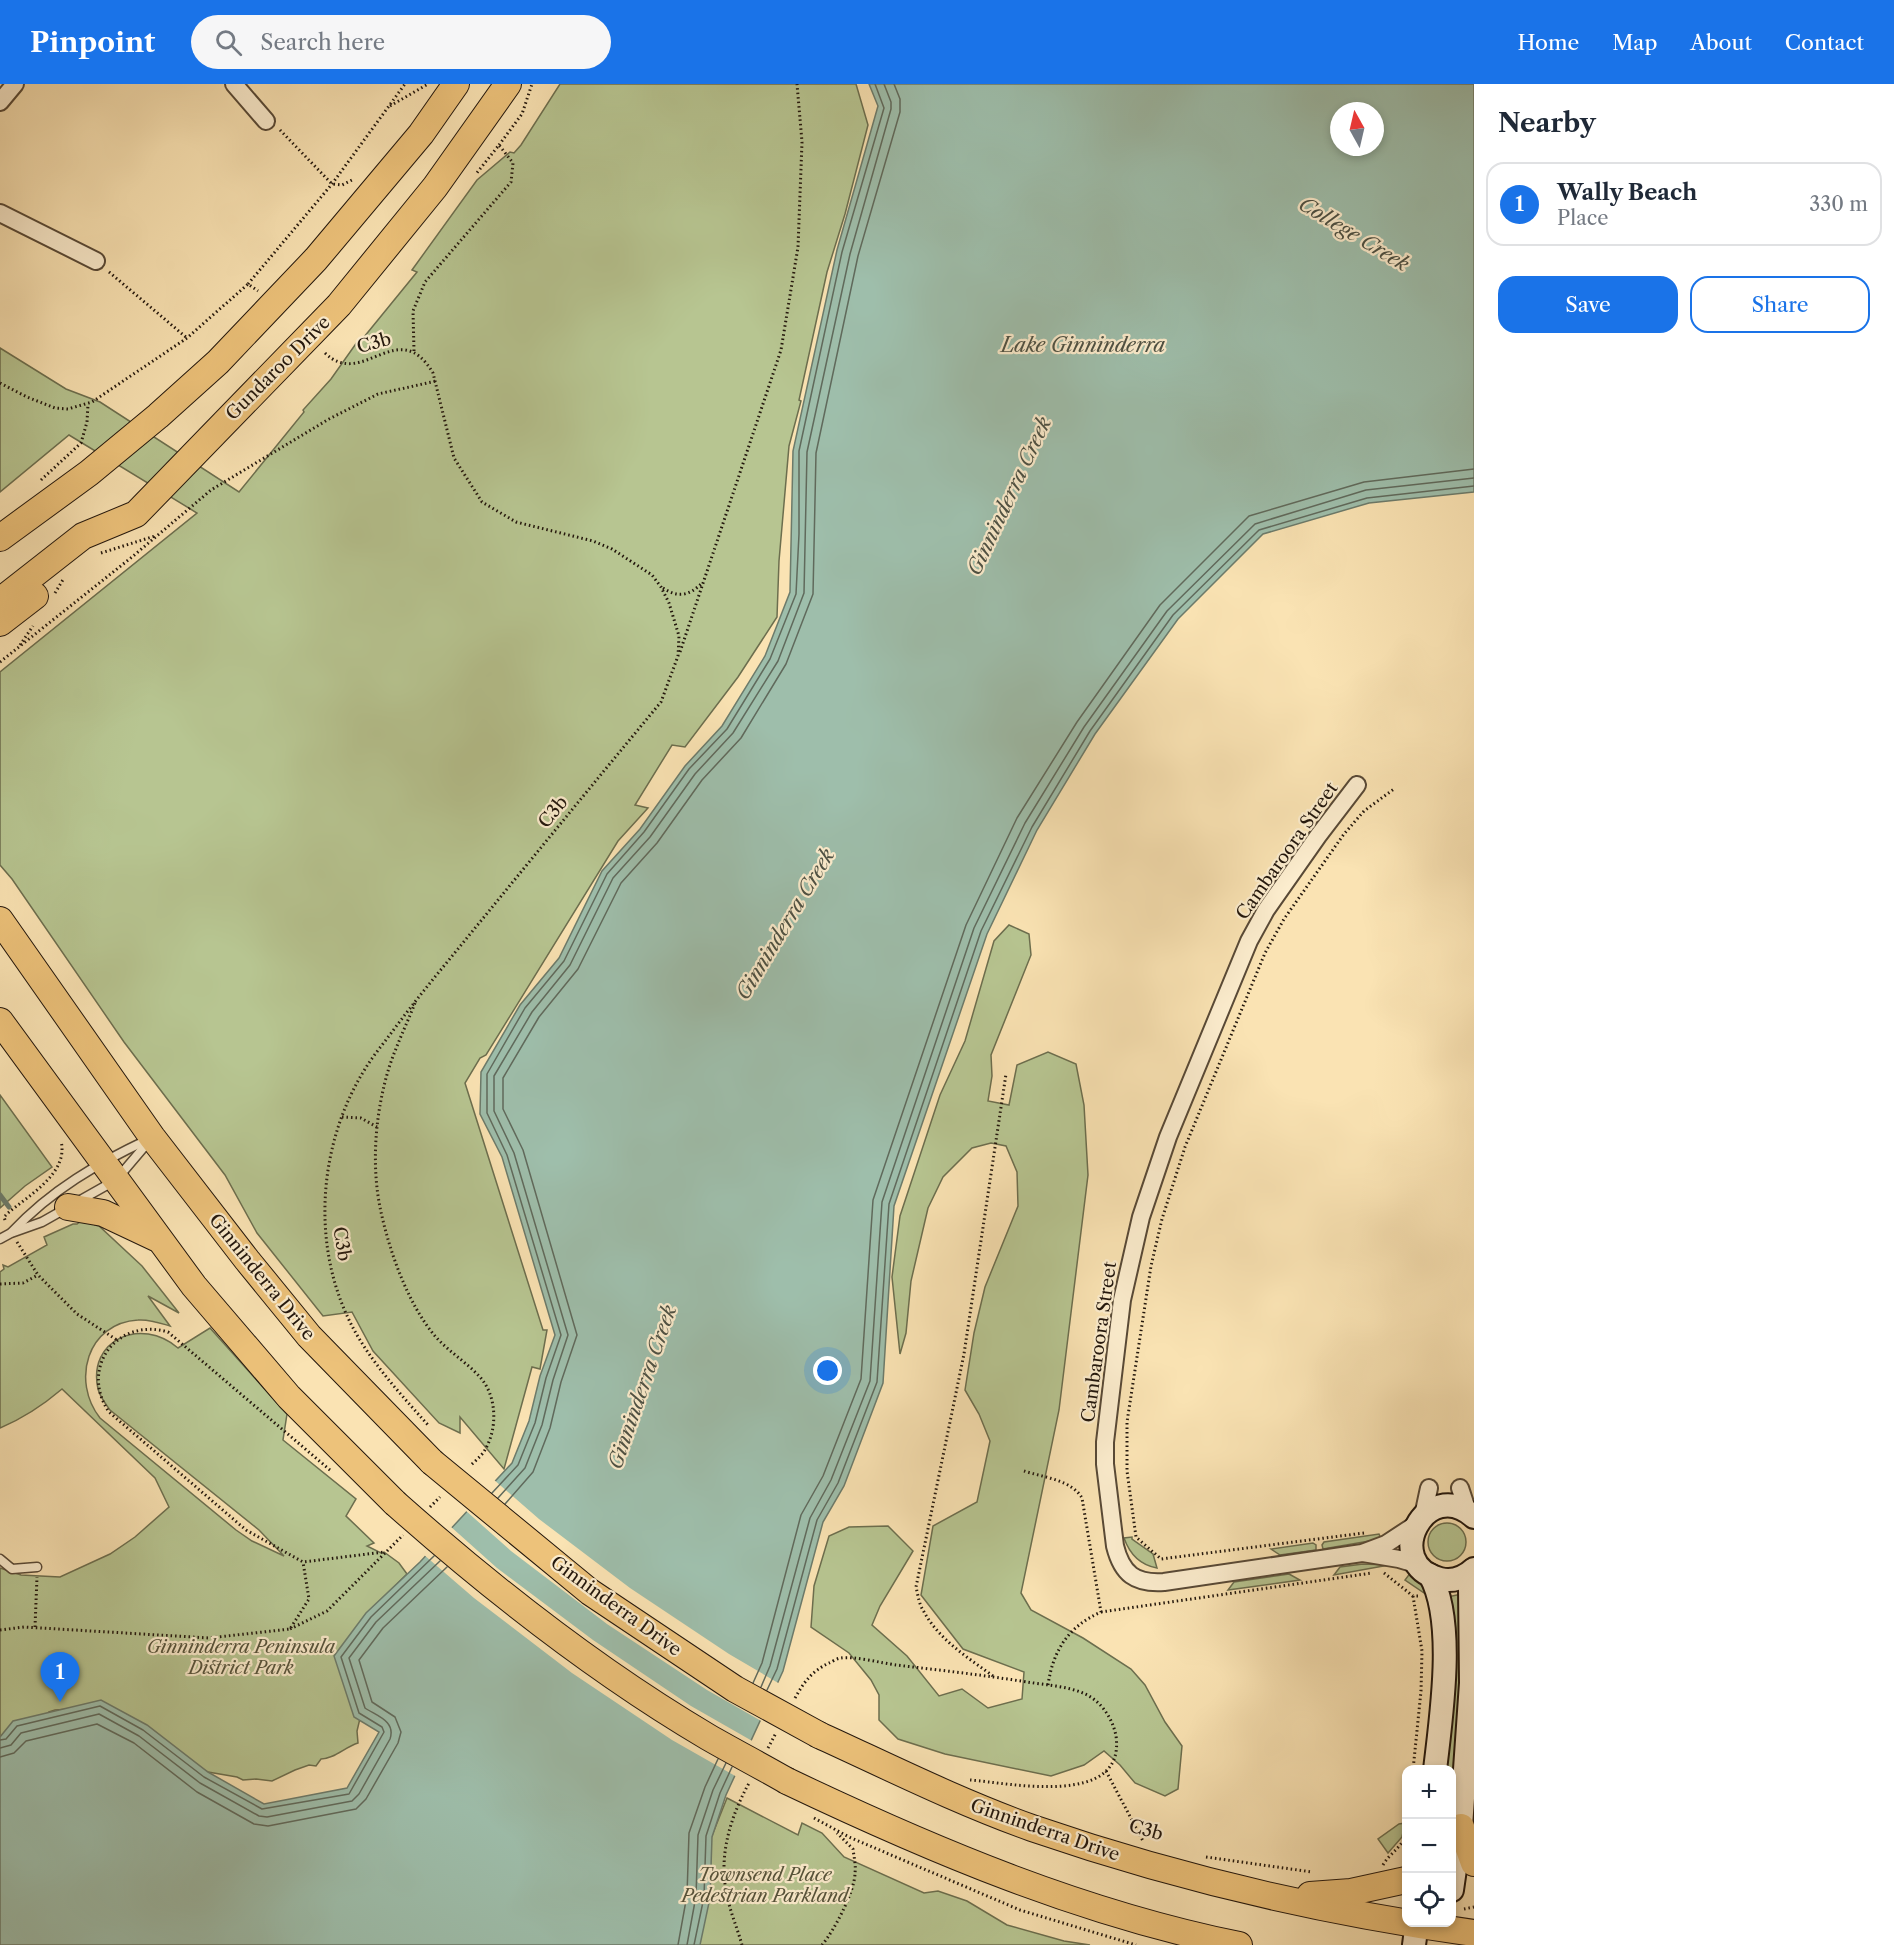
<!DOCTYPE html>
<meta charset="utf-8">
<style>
body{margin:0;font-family:"Libre Caslon Text",serif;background:#f6f6f7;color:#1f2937}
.controls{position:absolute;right:18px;bottom:18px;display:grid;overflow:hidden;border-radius:12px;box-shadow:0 3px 9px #0003}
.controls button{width:54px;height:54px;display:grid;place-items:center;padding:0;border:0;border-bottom:2px solid #e0e1e3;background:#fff;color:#1f2937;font:30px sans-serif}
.compass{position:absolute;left:1330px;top:18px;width:54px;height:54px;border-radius:50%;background:#fff;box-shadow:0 3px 9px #0003;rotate:352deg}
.you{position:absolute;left:828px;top:1287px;width:21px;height:21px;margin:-15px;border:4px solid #fff;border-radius:50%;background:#1a73e8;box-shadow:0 0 0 9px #1a73e833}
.badge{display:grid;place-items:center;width:39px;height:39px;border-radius:50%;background:#1a73e8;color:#fff;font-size:20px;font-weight:700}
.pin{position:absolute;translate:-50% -50px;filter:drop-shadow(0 2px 3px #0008)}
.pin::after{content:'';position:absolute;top:32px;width:21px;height:18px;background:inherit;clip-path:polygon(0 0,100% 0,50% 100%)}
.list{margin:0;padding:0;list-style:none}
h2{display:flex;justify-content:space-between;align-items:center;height:78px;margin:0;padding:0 24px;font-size:26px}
h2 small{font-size:20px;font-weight:400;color:#747a83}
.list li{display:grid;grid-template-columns:39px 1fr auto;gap:18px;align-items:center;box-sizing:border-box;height:84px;margin:0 12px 12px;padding:0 12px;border:2px solid #e0e1e3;border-radius:18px}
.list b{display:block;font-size:22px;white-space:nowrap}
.list p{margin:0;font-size:20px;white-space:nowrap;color:#747a83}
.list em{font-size:20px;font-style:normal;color:#747a83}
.actions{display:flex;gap:12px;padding:18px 24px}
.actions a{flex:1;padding:14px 0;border:2px solid #1a73e8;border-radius:18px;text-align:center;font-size:21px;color:#1a73e8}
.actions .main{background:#1a73e8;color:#fff}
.icon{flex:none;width:33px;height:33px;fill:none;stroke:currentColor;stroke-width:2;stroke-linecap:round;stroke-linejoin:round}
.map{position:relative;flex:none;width:1474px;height:1861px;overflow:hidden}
header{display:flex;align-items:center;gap:36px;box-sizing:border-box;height:84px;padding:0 30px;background:#1a73e8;color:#fff}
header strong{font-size:28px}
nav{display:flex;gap:33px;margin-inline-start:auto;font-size:21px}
.search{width:420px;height:54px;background:#f6f6f7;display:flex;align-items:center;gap:15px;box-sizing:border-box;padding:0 21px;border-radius:33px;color:#747a83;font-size:22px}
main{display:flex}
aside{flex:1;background:#fff}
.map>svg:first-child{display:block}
</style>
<header>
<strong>Pinpoint</strong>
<div class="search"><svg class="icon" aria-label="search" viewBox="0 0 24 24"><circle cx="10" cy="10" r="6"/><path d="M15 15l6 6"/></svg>Search here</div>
<nav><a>Home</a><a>Map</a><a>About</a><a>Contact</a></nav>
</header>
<main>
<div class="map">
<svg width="1474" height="1861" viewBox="0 0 1474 1861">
<rect width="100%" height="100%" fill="#fae3b3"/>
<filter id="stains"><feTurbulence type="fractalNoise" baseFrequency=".00333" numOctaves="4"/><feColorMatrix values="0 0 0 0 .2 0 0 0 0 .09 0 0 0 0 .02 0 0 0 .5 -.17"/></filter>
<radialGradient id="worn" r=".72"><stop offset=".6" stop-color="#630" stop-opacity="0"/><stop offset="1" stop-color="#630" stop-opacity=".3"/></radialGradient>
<g fill="#b7c591" stroke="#6c6e4e" stroke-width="1.5">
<path d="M 560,0 L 856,0 L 868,41 L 845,130 L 827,188 L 799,316 L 801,317 L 789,362 L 779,477 L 777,533 L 738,593 L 685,663 L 672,661 L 635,721 L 648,724 L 618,757 L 486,971 L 480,974 L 465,999 L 543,1246 L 547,1246 L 540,1285 L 532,1283 L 504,1385 L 460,1333 L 460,1349 L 439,1339 L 373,1267 L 352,1228 L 323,1232 L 257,1149 L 225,1091 L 124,958 L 12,795 L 0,781 L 0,588 L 197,429 L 69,351 L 0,408 L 0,264 L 66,305 L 100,318 L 239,408 L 304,328 L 303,326 L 331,295 L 360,254 L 364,253 L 417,188 L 412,186 L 477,96 L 510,68 L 514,69 L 521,61 Z"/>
<path d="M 1009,841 L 1029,850 L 1031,871 L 991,971 L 992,992 L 988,1017 L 1009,1021 L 1017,981 L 1048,968 L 1076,980 L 1084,1021 L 1088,1091 L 1059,1326 L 1021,1509 L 1031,1526 L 1083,1554 L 1131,1585 L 1145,1601 L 1165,1638 L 1182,1662 L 1178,1705 L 1165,1712 L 1135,1699 L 1120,1681 L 1104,1667 L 1084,1681 L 1051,1692 L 945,1670 L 898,1655 L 879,1636 L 879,1611 L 871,1596 L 849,1569 L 811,1543 L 814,1502 L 829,1452 L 849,1443 L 888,1442 L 913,1467 L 880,1522 L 872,1541 L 907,1572 L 939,1612 L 962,1605 L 988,1624 L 1022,1615 L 1024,1588 L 963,1565 L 921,1511 L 933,1442 L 977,1418 L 990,1357 L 979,1330 L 965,1306 L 974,1249 L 985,1203 L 1018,1122 L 1017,1088 L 1006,1062 L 991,1059 L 972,1064 L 943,1093 L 928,1124 L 911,1197 L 906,1249 L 900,1270 L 892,1193 L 900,1132 L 940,1011 L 965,957 L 994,857 Z"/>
<path d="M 0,1011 L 52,1083 L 25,1102 L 0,1124 Z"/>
<path d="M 88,1132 L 95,1141 L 99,1142 L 142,1182 L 179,1229 L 148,1212 L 170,1242 C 160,1239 150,1235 138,1236 C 87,1239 71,1297 100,1334 L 236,1446 L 252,1457 L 284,1472 L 259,1446 L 110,1326 C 105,1319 100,1313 98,1305 C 87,1256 141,1232 178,1264 L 210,1244 L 287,1330 L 283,1356 L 356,1415 L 346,1432 L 374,1459 L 367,1462 L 381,1469 L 384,1468 L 399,1479 L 407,1490 L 371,1525 L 362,1626 L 357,1647 L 358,1659 C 345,1663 334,1675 321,1675 L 316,1682 L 309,1681 L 295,1686 L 272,1697 L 256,1695 L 243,1696 L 237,1693 L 208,1688 L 71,1625 L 55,1626 L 49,1628 L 0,1675 L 0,1484 L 21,1491 L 60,1493 L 110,1470 L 135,1453 L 169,1423 L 155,1394 L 62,1305 C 42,1322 24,1334 0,1344 L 0,1188 L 4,1185 L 3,1181 L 8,1183 L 47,1161 L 44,1153 L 73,1140 L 77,1140 Z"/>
<circle cx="1447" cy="1458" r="19"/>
<path d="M 1379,1450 L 1381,1455 L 1323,1465 L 1322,1461 L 1324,1458 Z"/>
<path d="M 1132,1453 L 1132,1455 L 1153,1470 L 1157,1484 C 1140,1481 1130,1471 1124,1454 Z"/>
<path d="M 1313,1459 L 1316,1461 L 1316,1466 L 1280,1471 L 1271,1465 Z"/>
<path d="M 1363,1480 L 1389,1481 L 1334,1491 L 1340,1483 Z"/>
<path d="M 1411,1488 L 1422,1495 L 1427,1511 L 1405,1496 Z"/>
<path d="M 1289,1490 L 1300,1496 L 1228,1506 L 1234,1498 Z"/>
<path d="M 1462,1510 L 1462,1624 L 1452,1714 L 1452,1686 L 1440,1686 L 1447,1513 Z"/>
<path d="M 727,1714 L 798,1751 L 802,1739 L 822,1749 L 844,1773 L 924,1809 L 938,1807 L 967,1817 L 1007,1841 L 1064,1857 L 1090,1861 L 699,1861 L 707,1766 L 711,1759 L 711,1754 Z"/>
<path d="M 1405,1739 L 1402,1753 L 1388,1769 L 1378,1755 L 1399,1740 Z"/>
</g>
<path fill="#9ebeab" stroke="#6c7b6b" stroke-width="1.5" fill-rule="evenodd" d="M 869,0 L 1474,0 L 1474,408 L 1369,419 L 1263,450 L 1178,535 L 1095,650 L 1037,746 L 987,850 L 894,1122 L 883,1299 L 844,1402 L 823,1438 L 783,1587 L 726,1711 L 712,1753 L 710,1814 L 700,1861 L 0,1861 L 0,1653 L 13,1637 L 101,1616 L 147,1641 L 208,1688 L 264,1720 L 347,1704 L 379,1648 L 354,1633 L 334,1572 L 366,1529 L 420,1478 L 512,1379 L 529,1337 L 540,1292 L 555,1251 L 502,1073 L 480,1030 L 481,988 L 520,921 L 559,874 L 602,787 L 640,745 L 685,682 L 722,642 L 765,572 L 790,508 L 793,367 L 837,166 L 878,22 ZM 1339,27 L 1375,27 L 1375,63 L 1339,63 Z"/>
<g fill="#fae3b3">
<path d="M 493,1395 L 539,1435 L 630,1504 L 729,1570 L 780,1600 L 763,1638 L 707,1606 L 607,1540 L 511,1467 L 465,1426 Z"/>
<path d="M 450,1442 L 497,1484 L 593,1556 L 691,1622 L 754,1658 L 737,1693 L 672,1656 L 572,1589 L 474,1514 L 423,1470 Z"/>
</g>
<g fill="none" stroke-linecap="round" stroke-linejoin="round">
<g stroke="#606a5c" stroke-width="1.5">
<path d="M 492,1409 L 518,1381 L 535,1339 L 546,1294 L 561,1251 L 507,1071 L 487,1029 L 487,990 L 525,924 L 564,877 L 607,790 L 644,748 L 689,685 L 727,645 L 770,575 L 796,510 L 799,450 L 799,367 L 842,168 L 884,24 L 875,0"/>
<path d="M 498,1414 L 525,1384 L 542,1341 L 553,1296 L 568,1251 L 514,1069 L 494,1027 L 494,992 L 532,928 L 570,881 L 613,794 L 650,753 L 695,690 L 733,649 L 778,577 L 804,509 L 807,368 L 850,170 L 891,25 L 891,18 L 884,0"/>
<path d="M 505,1420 L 533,1388 L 550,1344 L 561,1298 L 577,1251 L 523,1066 L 503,1025 L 503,994 L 539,933 L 578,885 L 621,799 L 657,759 L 702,696 L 741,654 L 786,580 L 813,510 L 816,369 L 858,172 L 900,28 L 900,15 L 894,0"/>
<path d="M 753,1599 L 762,1579 L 801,1431 L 823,1392 L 861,1295 L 873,1116 L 966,841 L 1017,734 L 1077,638 L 1160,521 L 1249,432 L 1364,398 L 1474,385"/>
<path d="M 761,1603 L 770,1582 L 810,1434 L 831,1396 L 870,1297 L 882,1118 L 974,844 L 1025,739 L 1084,643 L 1167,527 L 1255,440 L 1366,406 L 1474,394"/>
<path d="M 767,1606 L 777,1585 L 817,1436 L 838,1399 L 877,1298 L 889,1120 L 981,847 L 1032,743 L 1090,647 L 1173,531 L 1259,446 L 1367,414 L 1474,402"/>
<path d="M 0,1656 L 6,1655 L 17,1642 L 100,1622 L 143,1646 L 204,1693 L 262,1725 L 349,1710 L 384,1648 L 382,1643 L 359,1629 L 341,1573 L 371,1533 L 434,1472"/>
<path d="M 0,1664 L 11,1661 L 21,1649 L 99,1630 L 139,1652 L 200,1699 L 259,1732 L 267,1733 L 352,1717 L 359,1710 L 390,1655 C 396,1637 377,1632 365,1624 L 349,1574 L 376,1538 L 440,1477"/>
<path d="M 0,1673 L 14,1669 L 26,1657 L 97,1640 L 134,1659 L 197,1708 L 254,1740 L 268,1742 L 356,1725 L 366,1715 L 398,1659 L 401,1648 L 395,1633 L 372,1618 L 359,1576 L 383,1544 L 447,1483"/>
<path d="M 678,1861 L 687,1811 L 689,1749 L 705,1703 L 718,1675"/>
<path d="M 687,1861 L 696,1812 L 698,1751 L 713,1706 L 726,1679"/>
<path d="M 694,1861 L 704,1813 L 706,1752 L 720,1709 L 732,1683"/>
</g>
<path stroke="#6c7b6b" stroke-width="5" d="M 0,1111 L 9,1123"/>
<g stroke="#584936" stroke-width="11">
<g id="lane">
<path d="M 77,1118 L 116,1096 L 150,1056"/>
<path d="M 12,1148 C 51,1106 98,1079 149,1055"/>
<path d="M 0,1155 L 11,1149 L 42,1138 L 65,1125"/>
<path d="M 0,1475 L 12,1485 L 37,1483"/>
</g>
</g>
<g stroke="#584936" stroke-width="20">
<g id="street">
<path d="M 234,0 L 266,37"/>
<path d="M 0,18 L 15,0"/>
<path d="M 0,129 L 96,177"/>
<path d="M 1357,701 L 1318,752 L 1266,826 L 1249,857 L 1168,1053 L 1141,1133 L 1122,1216 L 1105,1358 L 1105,1380 L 1115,1462 C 1122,1490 1135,1500 1164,1498 L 1362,1469 L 1386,1460 L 1415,1441"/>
<path d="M 1460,1404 L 1468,1428"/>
<path d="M 1423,1432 L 1429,1404"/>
<path d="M 1363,1469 L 1399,1475 L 1419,1481"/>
</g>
</g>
<g stroke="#22160c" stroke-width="26">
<g id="secondary">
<path d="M 1474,1433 C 1426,1390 1380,1480 1440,1495 C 1452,1498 1464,1494 1474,1485"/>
<path d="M 1430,1491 C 1456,1537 1441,1633 1435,1686"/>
<path d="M 1452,1806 L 1461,1743 L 1471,1599 L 1470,1505 L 1473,1486"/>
<path d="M 1414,1861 L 1417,1838"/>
</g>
</g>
<g stroke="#22160c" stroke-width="28">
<g id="primary">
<path d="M 0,454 L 89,389 L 158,332 L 218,278 L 316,175 L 421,50 L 456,0"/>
<path d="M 0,517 L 83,452 L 136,430 L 339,221 L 435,103 L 508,0"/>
<path d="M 0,539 L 35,512"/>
<path d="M 0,836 L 152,1053 L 247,1176 L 309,1252 L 432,1378"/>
<path d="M 0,937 L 194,1202 L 289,1313 L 395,1419"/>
<path d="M 68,1123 L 103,1129 L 156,1154"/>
<path d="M 819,1651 C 889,1683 959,1718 1032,1744 C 1177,1794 1322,1828 1474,1849"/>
<path d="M 787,1697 C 932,1766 1081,1829 1239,1861"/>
<path d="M 1461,1743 L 1474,1779"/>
<path d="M 1310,1811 L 1351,1808 L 1406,1796"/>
</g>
</g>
<g stroke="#22160c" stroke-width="3" stroke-dasharray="1.5 3" stroke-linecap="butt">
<path d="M 390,22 L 428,0"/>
<path d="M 280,46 L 332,100 L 342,101 L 354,95"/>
<path d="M 499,61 L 522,30 L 532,0"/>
<path d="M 109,188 L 187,254"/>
<path d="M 248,200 L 332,100 L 405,0"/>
<path d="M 414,267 L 413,227 L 425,198 L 511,98 L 513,79 L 499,61 L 476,90"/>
<path d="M 325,269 C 363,306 398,230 433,289 L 454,374 L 482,418 L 516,438 L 593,457 L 612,465 L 652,491 L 661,503 L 669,519 L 679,552 L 678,572 L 661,618 C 597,695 534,772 471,849 C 444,882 417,914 392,948 C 383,960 373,972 365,985 C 315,1065 310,1175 360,1256 C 379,1287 404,1314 428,1341"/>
<path d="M 0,299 L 27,313 L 55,324 L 68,325 L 92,318 L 187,254 L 248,200 L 258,207"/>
<path d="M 41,396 L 81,359 L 87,338 L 88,320"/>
<path d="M 101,469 L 155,452"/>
<path d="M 663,504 C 678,514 689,512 702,499"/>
<path d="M 55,509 L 64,494"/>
<path d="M 20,561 L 33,542"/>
<path d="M 680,568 L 781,266 L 798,163 L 802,58 L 797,0"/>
<path d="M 0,578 L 132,473 L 211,406 L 329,335 L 378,310 L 436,297"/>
<path d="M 415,919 C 406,942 395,964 388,987 C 375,1031 371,1083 381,1128 C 390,1169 408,1220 435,1252 C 448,1267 466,1278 479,1292 C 498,1312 498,1347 483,1369 C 479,1374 474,1378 470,1382"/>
<path d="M 342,1033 L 361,1034 L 377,1043"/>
<path d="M 5,1136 L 4,1133 L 8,1129 C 29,1111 69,1089 61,1057"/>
<path d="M 17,1158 L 38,1191 L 77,1230 L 117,1256"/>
<path d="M 0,1200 L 23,1199 L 38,1191"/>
<path d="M 330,1386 L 168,1248 C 117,1233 79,1284 109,1328 L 246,1446 L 303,1478 L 384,1468"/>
<path d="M 1024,1387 C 1042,1393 1072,1396 1082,1414 L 1101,1528 C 1069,1542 1053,1566 1048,1601"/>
<path d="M 430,1423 L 440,1413"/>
<path d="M 1364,1449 L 1161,1475 L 1136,1453 L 1127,1387 L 1127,1338 L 1151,1182 L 1162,1135 L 1185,1063 L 1265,869 L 1284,835 L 1344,750 L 1364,727 L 1394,705"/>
<path d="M 1384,1489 L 1413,1512 L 1418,1512"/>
<path d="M 1413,1512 L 1422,1567 L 1421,1607 L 1413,1686"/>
<path d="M 1101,1528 L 1372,1489"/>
<path d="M 35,1543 L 37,1493"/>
<path d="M 290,1545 L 327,1527 L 403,1451"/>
<path d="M 0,1546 L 24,1543 L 209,1554 L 290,1545 L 309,1515 L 303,1478"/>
<path d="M 993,1592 C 967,1573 938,1555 923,1526 C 919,1520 918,1511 916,1503 L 964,1270 L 1006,990"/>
<path d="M 795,1614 C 804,1598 812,1587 829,1579 C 832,1578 837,1574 841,1574 C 854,1572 882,1579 896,1581 C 939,1586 983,1591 1027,1598 C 1045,1601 1068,1602 1085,1610 C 1101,1617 1113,1635 1116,1652 C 1126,1724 1010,1699 970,1696"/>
<path d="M 768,1664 L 776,1649"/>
<path d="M 1106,1687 L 1143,1757"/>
<path d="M 814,1734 L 849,1753 L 1020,1826 L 1136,1861"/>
<path d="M 1206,1773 L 1312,1788"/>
<path d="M 1383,1781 C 1390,1769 1401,1764 1406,1751"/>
<path d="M 1464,1825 L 1474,1823"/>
<path d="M 742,1861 C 737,1843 729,1825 726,1807 C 719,1769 731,1732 749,1699"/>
<path d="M 822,1861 C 834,1847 855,1807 855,1789 C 856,1781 854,1773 853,1765 L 837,1749"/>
</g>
<use href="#lane" stroke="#fcedce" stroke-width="8"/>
<use href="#street" stroke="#fcedce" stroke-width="16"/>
<use href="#secondary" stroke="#fcedce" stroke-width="22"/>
<use href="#primary" stroke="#edc27a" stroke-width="26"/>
<g stroke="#22160c" stroke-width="28" stroke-linecap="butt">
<g id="primary-bridge">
<path d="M 432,1378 L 590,1508 L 735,1605 L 819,1651"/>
<path d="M 395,1419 C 492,1505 596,1587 708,1653 C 734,1668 761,1682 787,1697"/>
</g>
</g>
<use href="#primary-bridge" stroke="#edc27a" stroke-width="26"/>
</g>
<g text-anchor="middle" stroke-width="4.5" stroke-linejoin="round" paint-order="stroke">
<g font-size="18" fill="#22160c" stroke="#fcedce">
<text transform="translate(374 259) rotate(-15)" y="6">C3b</text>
<text transform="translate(278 284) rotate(-45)" y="6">Gundaroo Drive</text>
<text transform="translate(553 728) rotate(-51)" y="6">C3b</text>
<text transform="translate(1287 767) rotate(-55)" y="6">Cambaroora Street</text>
<text transform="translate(342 1160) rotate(81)" y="6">C3b</text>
<text transform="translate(262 1193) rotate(51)" y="6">Ginninderra Drive</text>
<text transform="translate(1099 1258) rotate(-82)" y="6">Cambaroora Street</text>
<text transform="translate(616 1522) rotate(36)" y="6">Ginninderra Drive</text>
<text transform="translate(1045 1746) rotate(19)" y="6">Ginninderra Drive</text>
<text transform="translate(1146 1746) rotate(16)" y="6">C3b</text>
</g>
<g font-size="18" font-style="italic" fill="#56533b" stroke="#fcedce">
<text x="241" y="1569">Ginninderra Peninsula<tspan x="241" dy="21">District Park</tspan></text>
<text x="765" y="1797">Townsend Place<tspan x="765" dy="21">Pedestrian Parkland</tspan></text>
</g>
<g font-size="20" font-style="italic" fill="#4d5144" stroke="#fcedce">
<text transform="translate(1354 150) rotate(31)" y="7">College Creek</text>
<text x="1083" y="268">Lake Ginninderra</text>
<text transform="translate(1009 412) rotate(-65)" y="7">Ginninderra Creek</text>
<text transform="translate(785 840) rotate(-59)" y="7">Ginninderra Creek</text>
<text transform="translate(642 1303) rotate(-71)" y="7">Ginninderra Creek</text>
</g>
</g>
<rect width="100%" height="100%" filter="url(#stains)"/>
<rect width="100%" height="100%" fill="url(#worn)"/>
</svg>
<div class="controls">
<button>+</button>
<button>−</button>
<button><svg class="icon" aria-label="locate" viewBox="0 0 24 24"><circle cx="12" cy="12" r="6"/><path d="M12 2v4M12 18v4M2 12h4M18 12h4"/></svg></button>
</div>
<svg class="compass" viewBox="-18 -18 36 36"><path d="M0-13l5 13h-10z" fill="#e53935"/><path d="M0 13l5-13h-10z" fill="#747a83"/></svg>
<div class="you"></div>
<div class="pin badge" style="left:60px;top:1618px">1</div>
</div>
<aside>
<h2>Nearby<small></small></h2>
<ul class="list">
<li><span class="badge">1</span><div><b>Wally Beach</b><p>Place</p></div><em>330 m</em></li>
</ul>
<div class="actions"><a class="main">Save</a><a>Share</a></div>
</aside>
</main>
